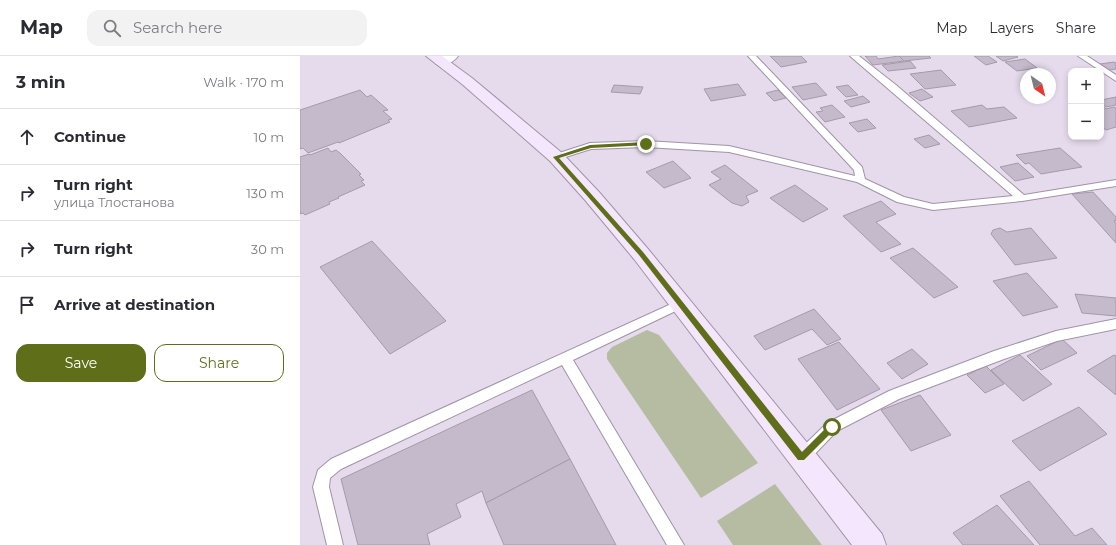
<!DOCTYPE html>
<meta charset="utf-8">
<style>
body{margin:0;font-family:Montserrat,sans-serif;background:#f2f2f3;color:#2b2b33}
.controls{position:absolute;right:12px;top:12px;display:grid;overflow:hidden;border-radius:8px;box-shadow:0 2px 6px #0003}
.controls button{width:36px;height:36px;display:grid;place-items:center;padding:0;border:0;border-bottom:1px solid #e1e1e2;background:#fff;color:#2b2b33;font:20px sans-serif}
.compass{position:absolute;left:720px;top:12px;width:36px;height:36px;border-radius:50%;background:#fff;box-shadow:0 2px 6px #0003;rotate:145deg}
.stop{position:absolute;width:12px;height:12px;margin:-9px;border:3px solid #5f6e19;border-radius:50%;background:#fff}
.stop.end{background:#5f6e19;border-color:#fff;box-shadow:0 1px 4px #0008}
.list{margin:0;padding:0;list-style:none}
h2{display:flex;justify-content:space-between;align-items:center;height:52px;margin:0;padding:0 16px;font-size:17px}
h2 small{font-size:13px;font-weight:400;color:#7c7c81}
.list li{display:grid;grid-template-columns:26px 1fr auto;gap:12px;align-items:center;box-sizing:border-box;height:56px;padding:0 16px;border-top:1px solid #e1e1e2}
.list b{display:block;font-size:15px;white-space:nowrap}
.list p{margin:0;font-size:13px;white-space:nowrap;color:#7c7c81}
.list em{font-size:13px;font-style:normal;color:#7c7c81}
.actions{display:flex;gap:8px;padding:12px 16px}
.actions a{flex:1;padding:9px 0;border:1px solid #5f6e19;border-radius:12px;text-align:center;font-size:14px;color:#5f6e19}
.actions .main{background:#5f6e19;color:#fff}
.icon{flex:none;width:22px;height:22px;fill:none;stroke:currentColor;stroke-width:2;stroke-linecap:round;stroke-linejoin:round}
.map{position:relative;flex:none;width:816px;height:489px;overflow:hidden}
header{display:flex;align-items:center;gap:24px;box-sizing:border-box;height:56px;padding:0 20px;background:#fff;border-bottom:1px solid #e1e1e2}
header strong{font-size:19px}
nav{display:flex;gap:22px;margin-inline-start:auto;font-size:14px}
.search{width:280px;height:36px;background:#f2f2f3;display:flex;align-items:center;gap:10px;box-sizing:border-box;padding:0 14px;border-radius:12px;color:#7c7c81;font-size:15px}
main{display:flex}
aside{flex:1;background:#fff}
.map>svg:first-child{display:block}
</style>
<header>
<strong>Map</strong>
<div class="search"><svg class="icon" aria-label="search" viewBox="0 0 24 24"><circle cx="10" cy="10" r="6"/><path d="M15 15l6 6"/></svg>Search here</div>
<nav><a>Map</a><a>Layers</a><a>Share</a></nav>
</header>
<main>
<aside>
<h2>3 min<small>Walk · 170 m</small></h2>
<ul class="list">
<li><svg class="icon" aria-label="ahead" viewBox="0 0 24 24"><path d="M12 20V5M6 11l6-6 6 6"/></svg><div><b>Continue</b></div><em>10 m</em></li>
<li><svg class="icon" aria-label="right" viewBox="0 0 24 24"><path d="M7 20v-9h11M14 6l5 5-5 5"/></svg><div><b>Turn right</b><p>улица Тлостанова</p></div><em>130 m</em></li>
<li><svg class="icon" aria-label="right" viewBox="0 0 24 24"><path d="M7 20v-9h11M14 6l5 5-5 5"/></svg><div><b>Turn right</b></div><em>30 m</em></li>
<li><svg class="icon" aria-label="arrive" viewBox="0 0 24 24"><path d="M6 21V4h12l-3 4 3 4H6"/></svg><div><b>Arrive at destination</b></div></li>
</ul>
<div class="actions"><a class="main">Save</a><a>Share</a></div>
</aside>
<div class="map">
<svg width="816" height="489" viewBox="0 0 816 489">
<rect width="100%" height="100%" fill="#e6dbec"/>
<g fill="#b5bca1">
<path d="M 347,274 L 359,279 L 458,407 L 401,442 L 307,303 L 307,297 L 312,291 Z"/>
<path d="M 475,428 L 522,489 L 433,489 L 417,465 Z"/>
</g>
<g fill="#c5bacb" stroke="#a49aaa">
<path d="M 470,0 L 501,0 L 507,6 L 481,11 Z"/>
<path d="M 565,0 L 576,0 L 578,3 L 599,0 L 604,5 L 573,9 Z"/>
<path d="M 599,0 L 629,0 L 631,2 L 604,5 Z"/>
<path d="M 674,0 L 688,0 L 697,6 L 686,9 Z"/>
<path d="M 696,0 L 716,0 L 718,1 L 703,5 Z"/>
<path d="M 725,3 L 737,12 L 717,15 L 705,6 Z"/>
<path d="M 610,5 L 616,12 L 588,15 L 582,9 Z"/>
<path d="M 814,6 L 816,7 L 816,13 L 809,14 L 800,8 Z"/>
<path d="M 641,14 L 656,29 L 625,33 L 610,18 Z"/>
<path d="M 516,27 L 527,39 L 503,44 L 492,31 Z"/>
<path d="M 438,28 L 446,39 L 411,45 L 404,33 Z"/>
<path d="M 314,29 L 343,31 L 340,38 L 311,36 Z"/>
<path d="M 548,29 L 558,39 L 546,41 L 536,31 Z"/>
<path d="M 622,33 L 633,41 L 620,45 L 609,37 Z"/>
<path d="M 60,34 L 67,41 L 71,39 L 88,54 L 83,55 L 92,63 L 88,64 L 90,66 L 39,87 L 38,86 L 8,97 L 3,92 L 0,93 L 0,54 Z"/>
<path d="M 478,34 L 486,42 L 474,45 L 466,37 Z"/>
<path d="M 563,40 L 570,46 L 551,51 L 544,45 Z"/>
<path d="M 816,41 L 816,49 L 806,51 L 801,47 L 801,44 Z"/>
<path d="M 532,49 L 545,61 L 525,66 L 516,56 L 523,55 L 520,52 Z"/>
<path d="M 682,49 L 687,53 L 704,51 L 717,62 L 669,71 L 651,55 Z"/>
<path d="M 801,49 L 806,53 L 814,51 L 816,52 L 816,71 L 806,74 L 801,70 Z"/>
<path d="M 567,63 L 576,72 L 558,76 L 549,67 Z"/>
<path d="M 629,79 L 640,88 L 625,92 L 614,83 Z"/>
<path d="M 28,92 L 31,96 L 36,94 L 41,98 L 61,118 L 59,119 L 64,124 L 61,125 L 65,129 L 38,141 L 39,142 L 29,146 L 30,148 L 5,159 L 3,157 L 0,158 L 0,101 L 9,98 L 10,99 Z"/>
<path d="M 760,92 L 782,111 L 741,118 L 729,107 L 725,108 L 716,99 Z"/>
<path d="M 373,105 L 391,122 L 364,132 L 346,116 Z"/>
<path d="M 718,107 L 734,121 L 715,125 L 700,111 Z"/>
<path d="M 425,109 L 458,135 L 446,140 L 449,146 L 442,150 L 432,147 L 409,129 L 421,123 L 411,116 Z"/>
<path d="M 495,129 L 528,153 L 503,166 L 470,142 Z"/>
<path d="M 793,136 L 816,161 L 816,165 L 814,165 L 816,168 L 816,187 L 772,138 Z"/>
<path d="M 581,145 L 596,158 L 576,166 L 601,188 L 581,196 L 543,160 Z"/>
<path d="M 700,172 L 707,176 L 731,172 L 757,202 L 715,209 L 691,178 L 693,174 Z"/>
<path d="M 72,185 L 146,265 L 90,298 L 20,211 Z"/>
<path d="M 613,192 L 658,231 L 634,242 L 590,202 Z"/>
<path d="M 727,217 L 758,251 L 723,260 L 693,225 Z"/>
<path d="M 775,238 L 816,242 L 816,260 L 782,257 Z"/>
<path d="M 514,253 L 541,283 L 527,289 L 512,273 L 465,294 L 454,280 Z"/>
<path d="M 762,283 L 777,297 L 741,314 L 727,300 Z"/>
<path d="M 539,286 L 580,333 L 537,354 L 498,303 Z"/>
<path d="M 612,293 L 628,308 L 602,323 L 587,307 Z"/>
<path d="M 720,299 L 752,328 L 723,345 L 691,314 Z"/>
<path d="M 814,299 L 816,300 L 816,339 L 787,315 Z"/>
<path d="M 686,310 L 704,328 L 685,337 L 667,319 Z"/>
<path d="M 232,334 L 270,403 L 186,447 L 182,435 L 156,448 L 161,461 L 127,478 L 130,489 L 58,489 L 41,423 Z"/>
<path d="M 620,339 L 651,379 L 611,395 L 581,354 Z"/>
<path d="M 779,351 L 807,378 L 740,415 L 712,385 Z"/>
<path d="M 270,403 L 316,489 L 204,489 L 186,447 Z"/>
<path d="M 729,425 L 775,480 L 792,472 L 807,489 L 740,489 L 700,440 Z"/>
<path d="M 697,449 L 734,489 L 663,489 L 653,477 Z"/>
</g>
<g fill="none" stroke-linecap="round" stroke-linejoin="round">
<g stroke="#9f94a5" stroke-width="2">
<g id="service">
<path d="M 448,0 L 456,0 L 562,111 L 565,123 L 604,141 L 633,148 L 713,140 L 550,0 L 559,0 L 596,29 L 724,139 L 816,124 L 816,130 L 722,145 L 633,154 L 597,146 L 557,126 L 429,96 L 346,91 L 291,93 L 256,104 L 251,101 L 253,99 L 290,87 L 346,85 L 429,90 L 555,120 L 554,114 Z"/>
<path d="M 778,0 L 787,0 L 816,19 L 816,25 Z"/>
<path d="M 380,244 L 384,245 L 386,248 L 384,251 L 273,304 L 384,489 L 367,489 L 262,309 L 41,413 L 30,422 L 29,431 L 43,489 L 27,489 L 13,431 L 18,414 L 31,403 Z"/>
<path d="M 816,263 L 816,273 L 757,285 L 704,303 L 599,343 L 537,375 L 506,407 L 501,409 L 496,407 L 494,402 L 496,397 L 527,367 L 589,335 L 694,295 L 756,275 Z"/>
</g>
</g>
<g stroke="#9f94a5" stroke-width="2">
<path id="minor" d="M 140,0 L 158,0 C 153,7 144,10 136,8 L 134,5 Z"/>
</g>
<g stroke="#9f94a5" stroke-width="2">
<path id="secondary" d="M 126,0 L 142,0 L 172,22 L 262,97 L 299,136 L 348,193 L 582,478 L 586,489 L 552,489 L 334,203 L 285,144 L 250,105 L 162,28 Z"/>
</g>
<use href="#service" fill="#fff" fill-rule="evenodd"/>
<use href="#minor" fill="#fff" fill-rule="evenodd"/>
<use href="#secondary" fill="#f4e6fc" fill-rule="evenodd"/>
</g>
<path fill="#5f6e19" d="M 346,86 L 348,87 L 348,89 L 291,92 L 259,102 L 343,196 L 502,396 L 529,369 L 534,369 L 534,374 L 504,404 L 498,404 L 339,199 L 253,101 L 290,89 Z"/>
</svg>
<div class="controls">
<button>+</button>
<button>−</button>
</div>
<svg class="compass" viewBox="-18 -18 36 36"><path d="M0-13l5 13h-10z" fill="#e53935"/><path d="M0 13l5-13h-10z" fill="#7c7c81"/></svg>
<div class="stop" style="left:532px;top:371px"></div>
<div class="stop end" style="left:346px;top:88px"></div>
</div>
</main>
